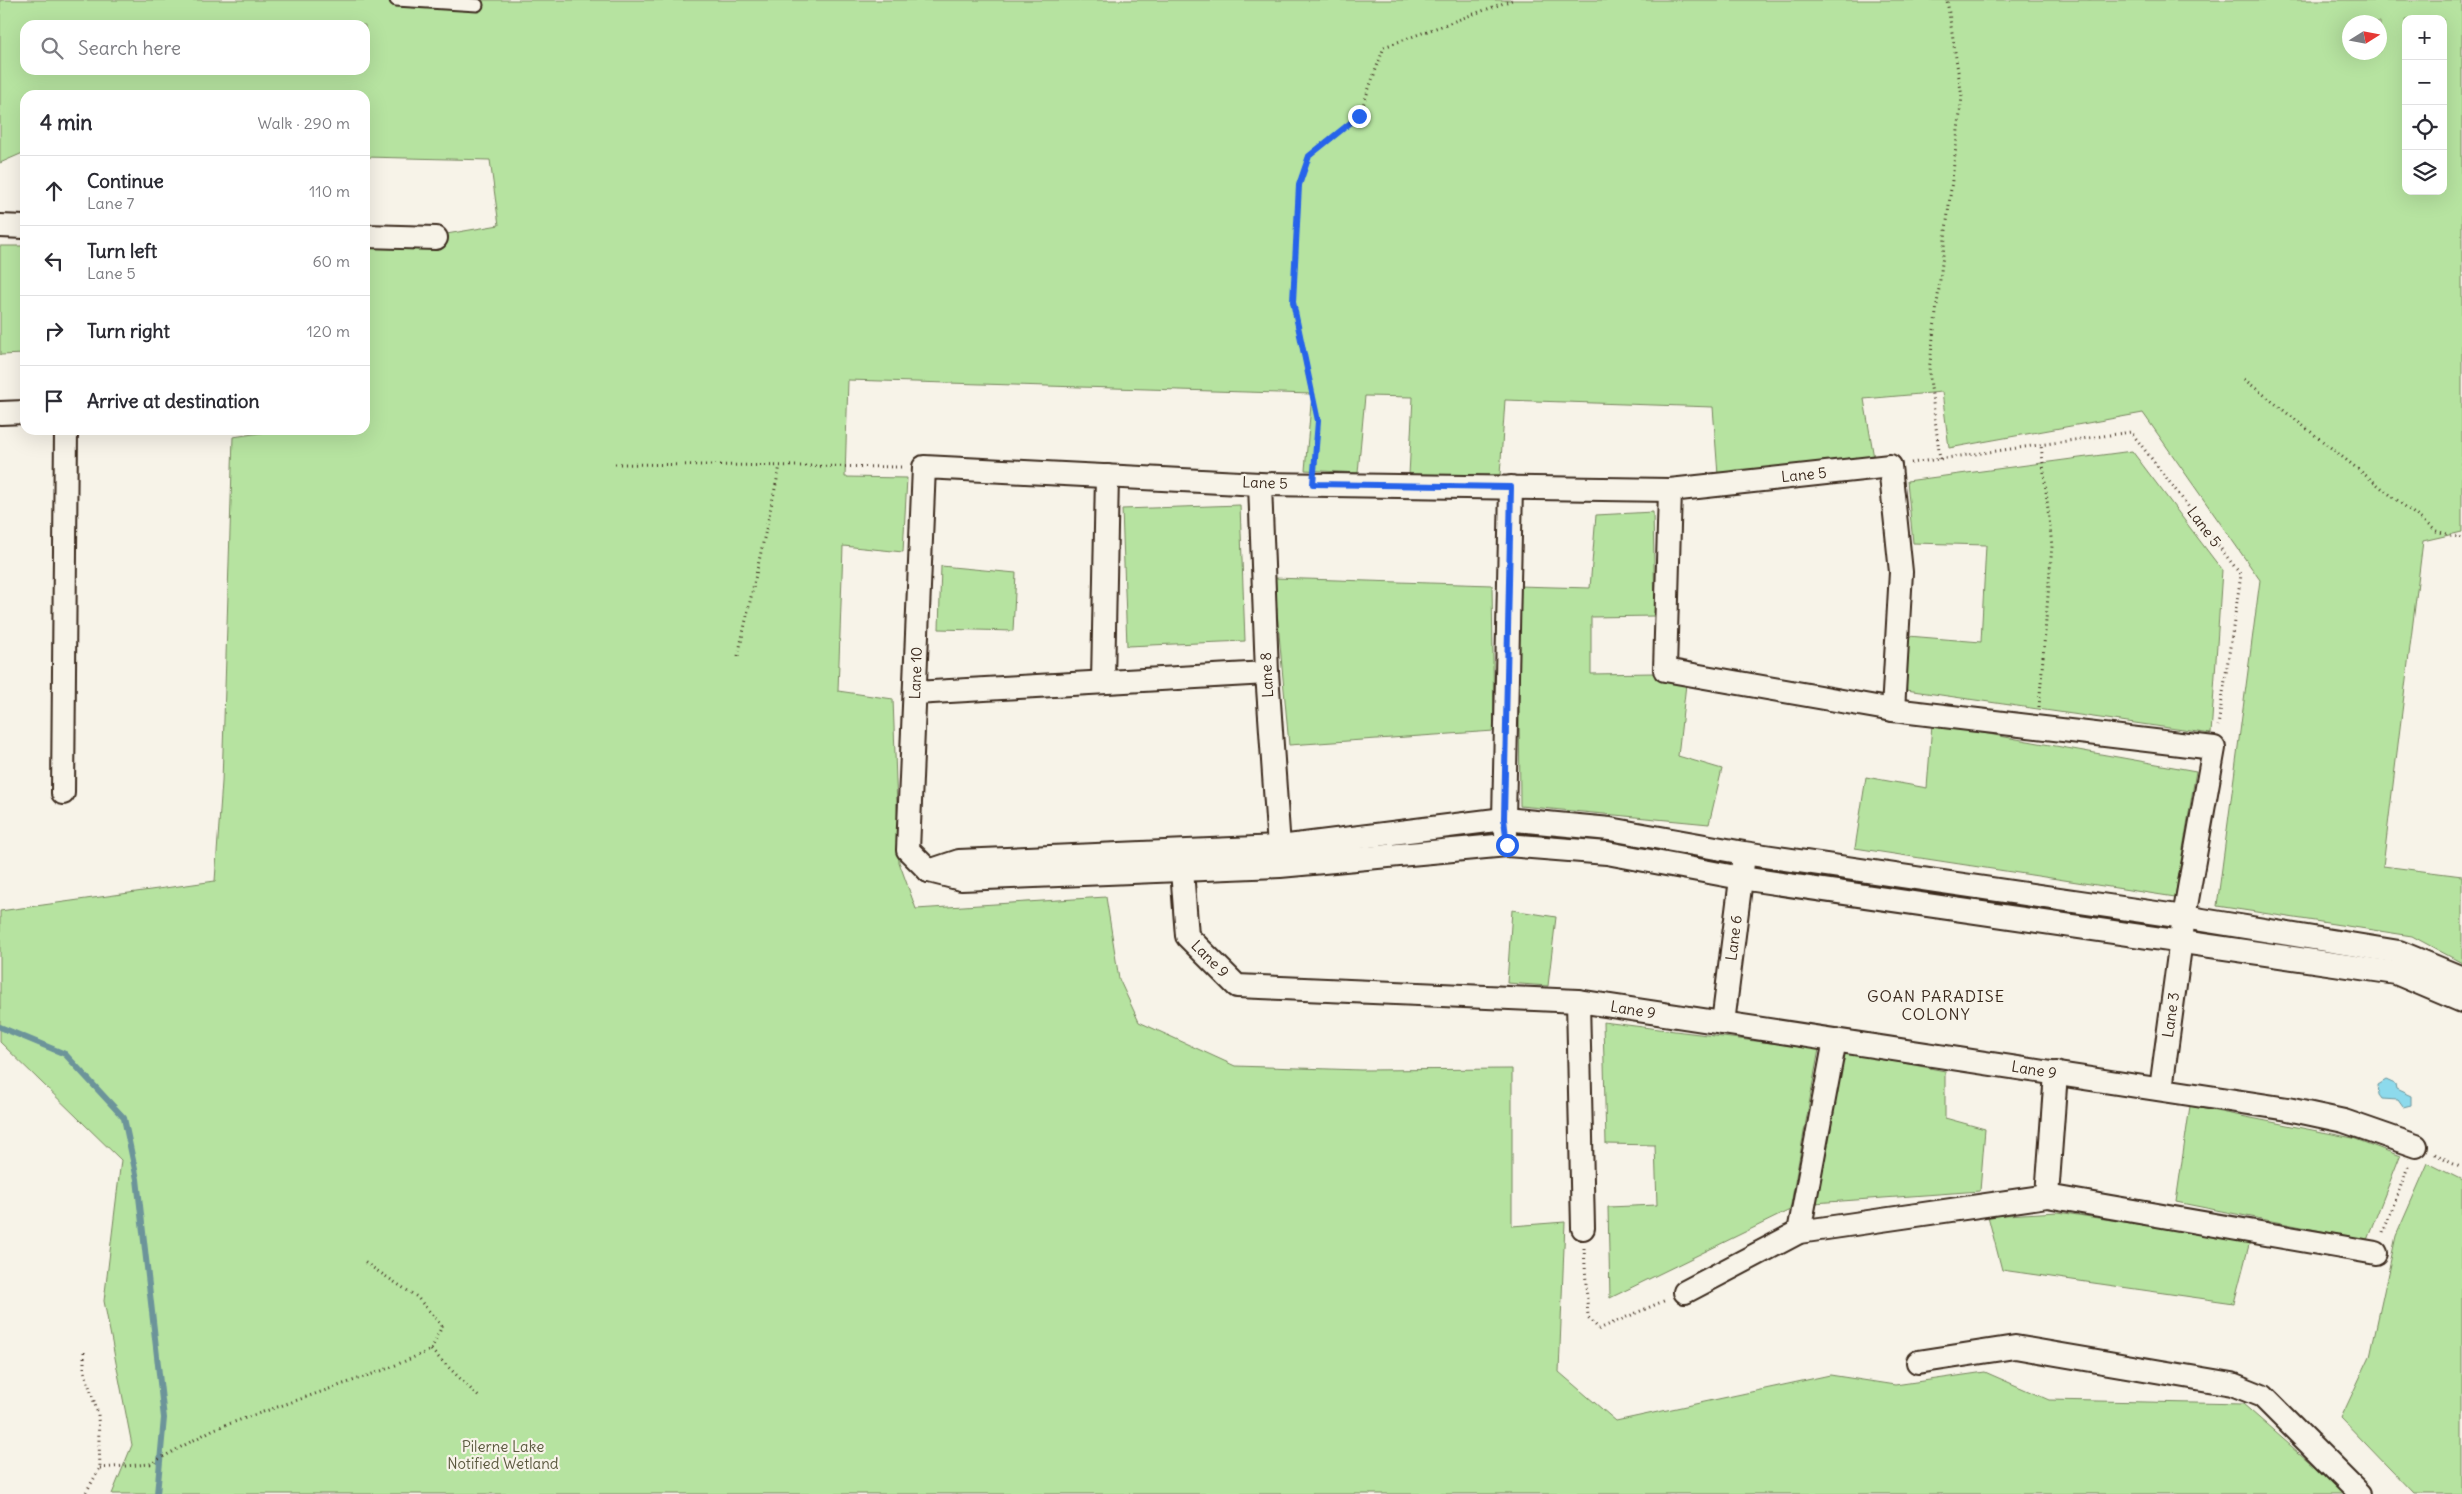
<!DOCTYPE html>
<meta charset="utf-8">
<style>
body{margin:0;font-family:Delius,sans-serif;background:#f2f2f3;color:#2b2b33}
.controls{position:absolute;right:15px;top:15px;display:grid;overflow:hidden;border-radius:10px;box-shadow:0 5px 20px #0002}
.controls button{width:45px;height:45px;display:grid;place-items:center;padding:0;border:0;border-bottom:1px solid #e1e1e2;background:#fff;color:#2b2b33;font:25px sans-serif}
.compass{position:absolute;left:2342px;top:15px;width:45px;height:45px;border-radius:50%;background:#fff;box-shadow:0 5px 20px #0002;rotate:79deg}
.stop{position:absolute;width:15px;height:15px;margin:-11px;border:4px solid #2563eb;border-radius:50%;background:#fff}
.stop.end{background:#2563eb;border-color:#fff;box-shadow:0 1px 5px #0008}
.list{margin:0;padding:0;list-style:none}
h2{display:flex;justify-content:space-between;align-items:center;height:65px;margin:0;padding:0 20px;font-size:21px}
h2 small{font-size:16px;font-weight:400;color:#7c7c81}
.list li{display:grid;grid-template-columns:32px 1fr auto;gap:15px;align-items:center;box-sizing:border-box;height:70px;padding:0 20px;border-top:1px solid #e1e1e2}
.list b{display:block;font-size:19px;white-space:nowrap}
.list p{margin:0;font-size:16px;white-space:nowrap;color:#7c7c81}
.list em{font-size:16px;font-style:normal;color:#7c7c81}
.icon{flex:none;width:28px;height:28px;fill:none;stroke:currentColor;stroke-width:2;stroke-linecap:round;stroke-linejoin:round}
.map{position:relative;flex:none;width:2462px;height:1494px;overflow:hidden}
.search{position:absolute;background:#fff;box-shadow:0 5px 20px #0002;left:20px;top:20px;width:350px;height:55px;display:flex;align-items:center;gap:12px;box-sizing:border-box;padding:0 18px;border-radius:15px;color:#7c7c81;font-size:19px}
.panel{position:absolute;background:#fff;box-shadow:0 5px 20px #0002;left:20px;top:90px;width:350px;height:345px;border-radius:15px}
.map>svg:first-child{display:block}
</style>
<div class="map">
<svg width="2462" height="1494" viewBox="0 0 2462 1494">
<rect width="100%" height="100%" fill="#f7f3e8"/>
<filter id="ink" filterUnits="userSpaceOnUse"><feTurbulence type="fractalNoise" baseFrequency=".02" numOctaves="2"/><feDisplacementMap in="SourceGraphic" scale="10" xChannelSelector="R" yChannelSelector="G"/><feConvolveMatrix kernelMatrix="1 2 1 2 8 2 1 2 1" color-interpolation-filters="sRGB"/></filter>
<g filter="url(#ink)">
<g fill="#b6e3a0" stroke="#78865f" fill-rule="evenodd">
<path d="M 0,0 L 2462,0 L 2462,532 L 2423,541 L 2383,866 L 2462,876 L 2462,963 L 2412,936 L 2217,906 L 2260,580 L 2143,413 L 1949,448 L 1942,392 L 1864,399 L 1874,458 L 1718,475 L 1713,407 L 1505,400 L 1500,475 L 1409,475 L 1413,397 L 1365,396 L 1358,473 L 1305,470 L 1312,394 L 848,380 L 845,477 L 907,478 L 903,552 L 843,546 L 838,691 L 893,699 L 899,862 L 916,909 L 1106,897 L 1119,979 L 1139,1022 L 1235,1066 L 1361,1070 L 1512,1069 L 1512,1226 L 1565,1222 L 1559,1372 L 1616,1421 L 1830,1375 L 1895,1385 L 1985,1372 L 2049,1400 L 2243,1404 L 2346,1494 L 112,1494 L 132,1445 L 104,1301 L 121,1160 L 0,1042 L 0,911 L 215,881 L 222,782 L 233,437 L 281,430 L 365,430 L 365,248 L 499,225 L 490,160 L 365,157 L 365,95 L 25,95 L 25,152 L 0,163 ZM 2406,19 L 2443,19 L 2443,191 L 2406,191 ZM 2350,22 L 2380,22 L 2380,52 L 2350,52 ZM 25,25 L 365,25 L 365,70 L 25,70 Z"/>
<path d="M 0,246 L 25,246 L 25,354 L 0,355 Z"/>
<path d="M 2132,451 L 2222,570 L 2211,734 L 1906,690 L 1908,636 L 1981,642 L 1986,545 L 1913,543 L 1907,481 Z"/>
<path d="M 1240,505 L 1245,641 L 1127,646 L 1122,509 Z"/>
<path d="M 1653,512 L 1655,616 L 1591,617 L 1591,674 L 1654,673 L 1686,684 L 1678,756 L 1722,769 L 1709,824 L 1520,806 L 1518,586 L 1590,588 L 1596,515 Z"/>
<path d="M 941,566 L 1016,573 L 1013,631 L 939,629 Z"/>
<path d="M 1274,578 L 1492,585 L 1494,731 L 1289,745 Z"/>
<path d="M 1932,724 L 2196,771 L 2175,897 L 1855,848 L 1866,777 L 1927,788 Z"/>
<path d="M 1512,910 L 1556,917 L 1548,986 L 1507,983 Z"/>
<path d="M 1603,1022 L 1819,1049 L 1790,1210 L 1610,1298 L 1608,1207 L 1657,1205 L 1655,1145 L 1606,1144 Z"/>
<path d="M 1841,1051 L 1945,1071 L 1945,1118 L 1985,1129 L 1980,1191 L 1814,1203 Z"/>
<path d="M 2190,1106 L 2353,1138 L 2400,1156 L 2367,1240 L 2176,1202 Z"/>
<path d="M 2428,1163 L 2462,1180 L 2462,1494 L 2414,1494 L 2341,1418 L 2370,1356 L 2396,1236 Z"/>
<path d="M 2058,1212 L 2250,1241 L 2234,1303 L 2002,1270 L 1988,1216 Z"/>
</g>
<path fill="#8ddaec" stroke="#6c949a" d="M 2386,1080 L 2395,1084 L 2396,1089 L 2411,1096 L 2411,1105 L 2403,1107 L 2398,1100 L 2382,1099 L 2379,1095 L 2378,1085 Z"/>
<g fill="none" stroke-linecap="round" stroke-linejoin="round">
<path stroke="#6c949a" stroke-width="6" d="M 0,1027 L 65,1054 L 124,1118 L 137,1179 L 164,1418 L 157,1494"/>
<g stroke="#3b2a1e" stroke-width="15">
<path id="service" d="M 396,0 L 477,5"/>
</g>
<g stroke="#3b2a1e" stroke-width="26">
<g id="minor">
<path d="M 0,226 L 25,227"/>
<path d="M 365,236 L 436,238"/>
<path d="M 0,413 L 25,412"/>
<path d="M 1260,484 L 1267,673 L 1280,862"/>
<path d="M 1670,490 L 1665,670 L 1893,710 L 2214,748 L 2184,917 L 2161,1089"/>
<path d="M 1103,682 L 1107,476"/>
<path d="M 915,693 L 1267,673"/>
<path d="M 63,793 L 66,430"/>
<path d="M 1506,833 L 1504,819 L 1511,487"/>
<path d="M 1182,870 L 1187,936 L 1237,986 L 1578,1001 L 2288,1109 L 2344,1121 L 2416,1146"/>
<path d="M 929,871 L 908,850 L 924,467 L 1260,484 L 1670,490 L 1890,466 L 1901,572 L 1893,710"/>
<path d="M 929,871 L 959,861 L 1280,847 L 1504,819 L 1610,829 L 1744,853 L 2184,917 L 2399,952 L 2462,978"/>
<path d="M 929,871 L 961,879 L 1280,866 L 1507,845 L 1607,853 L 1741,878 L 2396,973 L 2462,1001"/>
<path d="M 1578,1001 L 1583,1228"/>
<path d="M 1723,1023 L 1743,863"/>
<path d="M 2047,1196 L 2056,1073"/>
<path d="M 1799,1232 L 1835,1040"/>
<path d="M 1685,1292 L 1799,1232 L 2047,1196 L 2376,1253"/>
<path d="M 1918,1362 L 2015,1347 L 2232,1384 L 2262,1396 L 2360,1494"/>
</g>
</g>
<g stroke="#3b2a1e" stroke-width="3" stroke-dasharray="1 4" stroke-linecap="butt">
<path d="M 2244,379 L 2436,531 L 2462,538"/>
<path d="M 1940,459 L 1929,371 L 1962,97 L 1947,0"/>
<path d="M 1911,463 L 2131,432 L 2241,575 L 2218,726"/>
<path d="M 615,464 L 902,467"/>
<path d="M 1315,464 L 1318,421 L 1293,302 L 1299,185 L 1309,156 L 1359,116 L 1384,47 L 1512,0"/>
<path d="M 738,656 L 780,466"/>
<path d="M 2039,707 L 2052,546 L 2041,445"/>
<path d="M 2435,1154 L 2462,1167"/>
<path d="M 2383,1233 L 2409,1164"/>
<path d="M 1584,1248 L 1588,1317 L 1599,1329 L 1666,1300"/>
<path d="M 431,1350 L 480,1398"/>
<path d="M 84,1352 L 84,1370 L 98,1414 L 100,1468 L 85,1494"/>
<path d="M 100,1468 L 150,1464 L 214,1429 L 384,1370 L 431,1350 L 442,1326 L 417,1297 L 364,1262"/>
</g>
<use href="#service" stroke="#f7f3e8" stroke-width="11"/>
<use href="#minor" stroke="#f7f3e8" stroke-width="22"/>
</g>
</g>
<g fill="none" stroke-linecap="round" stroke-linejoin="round" filter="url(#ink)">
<path stroke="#2563eb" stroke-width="6" d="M 1359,116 L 1309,156 L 1299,185 L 1293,302 L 1318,421 L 1313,484 L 1511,487 L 1504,819 L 1507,845"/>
</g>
<g text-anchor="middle" stroke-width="4.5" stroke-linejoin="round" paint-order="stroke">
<g font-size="15" fill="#3b2a1e" stroke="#f7f3e8">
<text transform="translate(1804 475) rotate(-6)" y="5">Lane 5</text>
<text transform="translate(1265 483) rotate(2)" y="5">Lane 5</text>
<text transform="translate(2204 527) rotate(53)" y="5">Lane 5</text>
<text transform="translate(916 673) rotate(-88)" y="5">Lane 10</text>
<text transform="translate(1267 675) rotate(-93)" y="5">Lane 8</text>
<text transform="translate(1734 938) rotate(-83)" y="5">Lane 6</text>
<text transform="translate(1210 959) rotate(45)" y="5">Lane 9</text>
<text transform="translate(1633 1010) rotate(9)" y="5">Lane 9</text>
<text transform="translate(2171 1015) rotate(-82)" y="5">Lane 3</text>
<text transform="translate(2034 1070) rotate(9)" y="5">Lane 9</text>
</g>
<g font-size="15" fill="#5a583e" stroke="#f7f3e8">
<text x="503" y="1452">Pilerne Lake<tspan x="503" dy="17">Notified Wetland</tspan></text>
</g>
<g font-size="16" letter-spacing="1" fill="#3b2a1e" stroke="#f7f3e8">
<text x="1936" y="1002">GOAN PARADISE<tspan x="1936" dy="18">COLONY</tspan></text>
</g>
</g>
</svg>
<div class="controls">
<button>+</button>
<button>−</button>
<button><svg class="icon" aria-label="locate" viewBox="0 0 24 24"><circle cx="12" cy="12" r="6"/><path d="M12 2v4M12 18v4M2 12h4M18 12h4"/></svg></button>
<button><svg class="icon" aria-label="layers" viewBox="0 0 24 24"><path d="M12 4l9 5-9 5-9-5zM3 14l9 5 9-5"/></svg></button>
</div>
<svg class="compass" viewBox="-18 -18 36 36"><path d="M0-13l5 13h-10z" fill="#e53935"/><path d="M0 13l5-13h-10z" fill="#7c7c81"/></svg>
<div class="stop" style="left:1507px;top:845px"></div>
<div class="stop end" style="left:1359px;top:116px"></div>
<div class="search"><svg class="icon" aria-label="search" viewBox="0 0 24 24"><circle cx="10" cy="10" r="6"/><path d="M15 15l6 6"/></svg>Search here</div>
<section class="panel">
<h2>4 min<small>Walk · 290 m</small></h2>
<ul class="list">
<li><svg class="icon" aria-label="ahead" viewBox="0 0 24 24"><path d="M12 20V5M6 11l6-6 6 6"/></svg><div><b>Continue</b><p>Lane 7</p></div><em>110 m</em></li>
<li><svg class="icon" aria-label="left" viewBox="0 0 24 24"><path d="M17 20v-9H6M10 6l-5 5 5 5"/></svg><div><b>Turn left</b><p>Lane 5</p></div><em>60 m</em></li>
<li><svg class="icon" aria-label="right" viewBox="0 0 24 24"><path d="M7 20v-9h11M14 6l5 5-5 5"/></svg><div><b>Turn right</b></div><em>120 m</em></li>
<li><svg class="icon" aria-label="arrive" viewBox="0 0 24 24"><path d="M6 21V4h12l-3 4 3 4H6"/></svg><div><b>Arrive at destination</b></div></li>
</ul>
</section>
</div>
